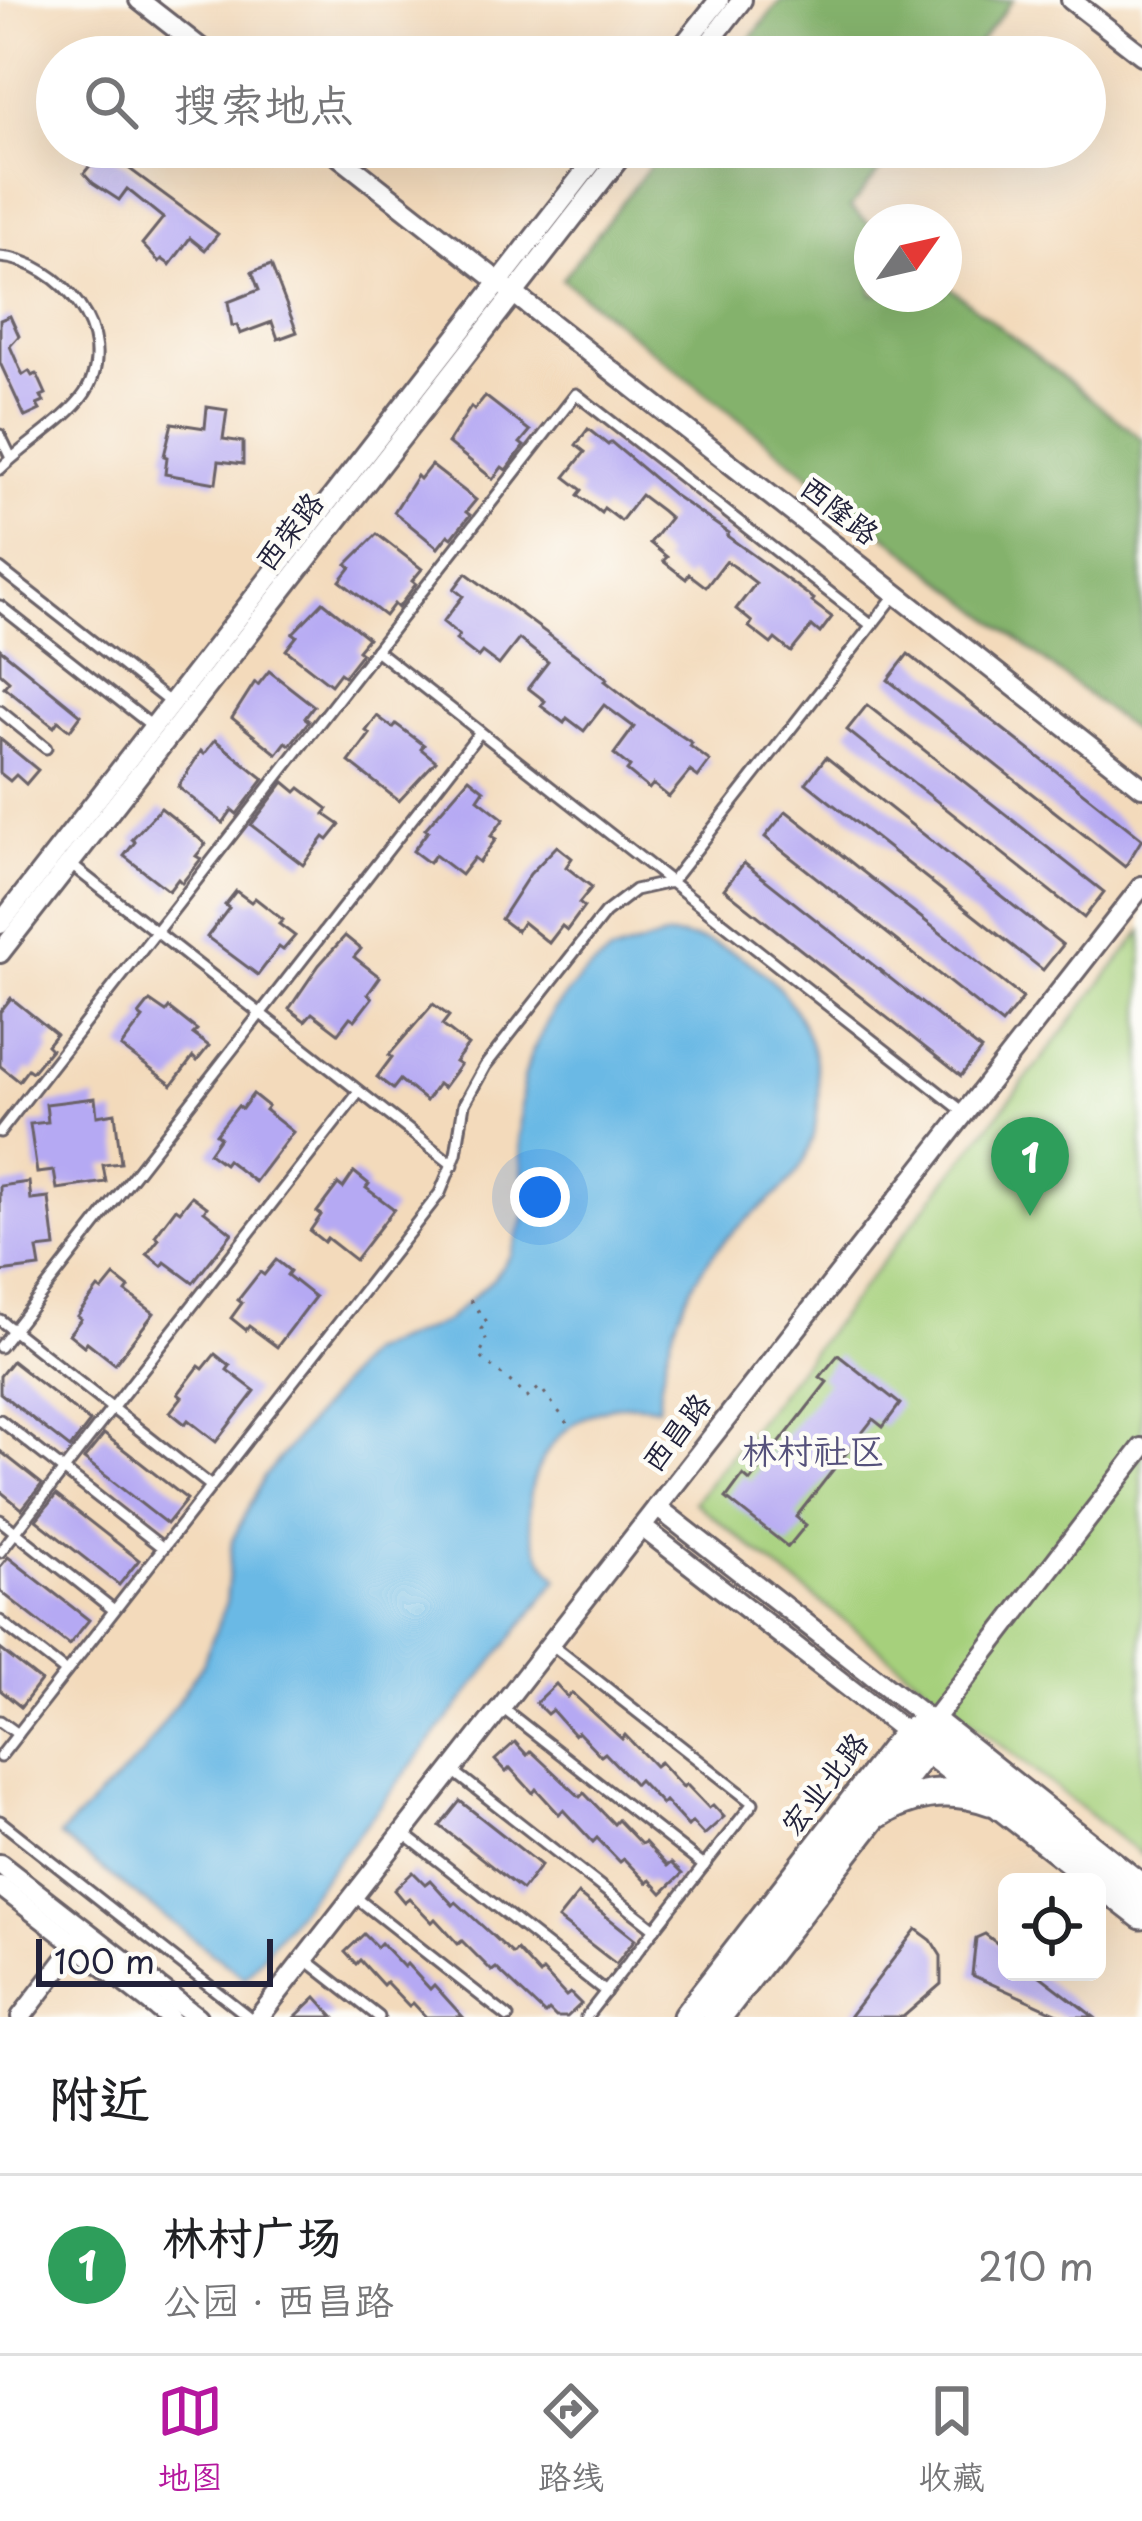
<!DOCTYPE html>
<html lang="zh">
<meta charset="utf-8">
<style>
body{margin:0;font-family:"Playpen Sans","LXGW WenKai TC",sans-serif;background:#f6f6f6;color:#202124}
.controls{position:absolute;right:36px;bottom:36px;display:grid;overflow:hidden;border-radius:18px;box-shadow:0 12px 48px #0002}
.controls button{width:108px;height:108px;display:grid;place-items:center;padding:0;border:0;border-bottom:3px solid #e0e0e0;background:#fff;color:#202124;font:60px sans-serif}
.compass{position:absolute;left:854px;top:204px;width:108px;height:108px;border-radius:50%;background:#fff;box-shadow:0 12px 48px #0002;rotate:56deg}
.scale{position:absolute;left:36px;bottom:30px;width:237px;box-sizing:border-box;padding-left:12px;border:6px solid #22223b;border-top:0;font-size:33px;line-height:42px;white-space:nowrap;color:#22223b;-webkit-text-stroke:9px #fdfcf7;paint-order:stroke}
.you{position:absolute;left:540px;top:1197px;width:42px;height:42px;margin:-30px;border:9px solid #fff;border-radius:50%;background:#1a73e8;box-shadow:0 0 0 18px #1a73e833}
.badge{display:grid;place-items:center;width:78px;height:78px;border-radius:50%;background:#b5179e;color:#fff;font-size:39px;font-weight:700}
.pin{position:absolute;translate:-50% -99px;filter:drop-shadow(0 3px 6px #0008)}
.pin::after{content:'';position:absolute;top:63px;width:42px;height:36px;background:inherit;clip-path:polygon(0 0,100% 0,50% 100%)}
.list{margin:0;padding:0;list-style:none}
h2{display:flex;justify-content:space-between;align-items:center;height:156px;margin:0;padding:0 48px;font-size:51px}
h2 small{font-size:39px;font-weight:400;color:#757577}
.list li{display:grid;grid-template-columns:78px 1fr auto;gap:36px;align-items:center;box-sizing:border-box;height:180px;padding:0 48px;border-top:3px solid #e0e0e0}
.list b{display:block;font-size:45px;white-space:nowrap}
.list p{margin:0;font-size:39px;white-space:nowrap;color:#757577}
.list em{font-size:39px;font-style:normal;color:#757577}
.icon{flex:none;width:66px;height:66px;fill:none;stroke:currentColor;stroke-width:2;stroke-linecap:round;stroke-linejoin:round}
.map{position:relative;flex:none;width:1142px;height:2017px;overflow:hidden}
.search{position:absolute;background:#fff;box-shadow:0 12px 48px #0002;left:36px;right:36px;top:36px;height:132px;display:flex;align-items:center;gap:30px;box-sizing:border-box;padding:0 42px;border-radius:66px;color:#757577;font-size:45px}
.sheet{height:336px;background:#fff}
nav{display:flex;justify-content:space-around;align-items:center;box-sizing:border-box;height:168px;border-top:3px solid #e0e0e0;background:#fff;font-size:33px;color:#757577}
nav a{display:grid;justify-items:center;gap:6px}
nav .on{color:#b5179e}
.map>svg:first-child{display:block}
</style>
<div class="map">
<svg width="1142" height="2017" viewBox="0 0 1142 2017">
<rect width="100%" height="100%" fill="#fdfcf7"/>
<filter id="ink" filterUnits="userSpaceOnUse"><feTurbulence type="fractalNoise" baseFrequency=".00833" numOctaves="2"/><feDisplacementMap in="SourceGraphic" scale="24" xChannelSelector="R" yChannelSelector="G"/><feConvolveMatrix kernelMatrix="1 2 1 2 8 2 1 2 1" color-interpolation-filters="sRGB"/></filter>
<filter id="wash" filterUnits="userSpaceOnUse"><feTurbulence type="fractalNoise" baseFrequency=".004" numOctaves="4" result="noise"/><feDisplacementMap in="SourceGraphic" scale="48" xChannelSelector="R" yChannelSelector="G"/><feGaussianBlur stdDeviation="2.7" result="paint"/><feColorMatrix in="noise" values="0 0 0 0 0 0 0 0 0 0 0 0 0 0 0 0 0 1.4 0 .05"/><feComposite in="paint" operator="in"/></filter>
<g filter="url(#wash)">
<rect width="100%" height="100%" fill="#f3dabb"/>
<path fill="#a6d07c" stroke="#64795c" stroke-width="3" d="M 1142,931 L 1142,1856 L 694,1502 Z"/>
<g fill="#84b26c" stroke="#536a54" stroke-width="3">
<path d="M 781,0 L 1013,0 L 968,57 L 736,57 Z"/>
<path d="M 665,147 L 898,147 L 850,208 L 872,226 L 872,294 L 944,294 L 944,283 L 1142,439 L 1142,738 L 562,279 Z"/>
</g>
<path fill="#6bb9e5" stroke="#466e90" stroke-width="3" d="M 667,936 C 777,938 847,1052 807,1154 C 795,1184 769,1201 745,1221 C 688,1269 665,1335 658,1407 C 558,1386 487,1504 558,1579 L 245,1978 L 59,1836 L 141,1756 L 202,1665 L 226,1604 L 232,1541 L 264,1477 L 366,1353 L 445,1322 L 493,1279 L 511,1255 L 527,1212 L 519,1137 L 523,1082 L 530,1056 L 553,1011 L 580,978 L 610,954 Z"/>
<g id="blocks">
<g fill="#b5a9f3">
<path d="M 74,147 L 100,147 L 218,234 L 205,250 L 190,238 L 170,265 L 162,259 L 159,262 L 142,244 L 163,218 L 127,189 L 119,200 L 93,183 L 84,173 L 93,162 Z"/>
<path d="M 271,265 L 297,332 L 278,339 L 272,322 L 240,334 L 237,325 L 232,326 L 228,302 L 259,290 L 252,272 Z"/>
<path d="M 10,316 L 19,336 L 10,346 L 20,369 L 23,375 L 29,371 L 32,376 L 37,374 L 46,394 L 41,396 L 44,402 L 37,405 L 40,410 L 25,417 L 0,363 L 0,320 Z"/>
<path d="M 485,396 L 530,431 L 520,443 L 524,446 L 506,470 L 502,467 L 493,479 L 448,443 L 471,407 L 474,410 Z"/>
<path d="M 207,407 L 227,410 L 223,439 L 243,442 L 243,464 L 219,461 L 216,483 L 165,474 L 167,457 L 164,456 L 172,423 L 205,428 Z"/>
<path d="M 588,429 L 608,445 L 611,442 L 674,495 L 729,533 L 727,536 L 814,599 L 812,602 L 832,617 L 820,633 L 812,626 L 791,652 L 775,639 L 771,644 L 749,627 L 752,622 L 736,609 L 756,583 L 735,567 L 726,561 L 706,587 L 689,574 L 686,579 L 663,561 L 667,557 L 650,543 L 670,518 L 662,511 L 641,495 L 621,521 L 604,508 L 601,513 L 578,495 L 582,490 L 565,477 L 585,452 L 576,445 Z"/>
<path d="M 431,465 L 476,500 L 466,512 L 470,515 L 452,538 L 448,535 L 438,548 L 394,512 L 417,476 L 420,479 Z"/>
<path d="M 377,534 L 422,569 L 412,581 L 416,584 L 398,608 L 394,604 L 385,616 L 340,581 L 351,567 L 347,564 Z"/>
<path d="M 466,573 L 607,678 L 605,681 L 637,706 L 692,743 L 690,746 L 710,761 L 698,777 L 690,771 L 669,797 L 653,784 L 649,789 L 627,771 L 630,767 L 614,754 L 634,727 L 604,705 L 584,731 L 567,718 L 564,723 L 541,706 L 545,701 L 528,688 L 548,662 L 519,639 L 499,665 L 482,652 L 478,657 L 456,640 L 459,635 L 443,622 L 463,596 L 454,589 Z"/>
<path d="M 323,602 L 368,638 L 358,650 L 362,653 L 344,676 L 340,673 L 331,685 L 286,650 L 297,636 L 293,633 Z"/>
<path d="M 0,649 L 81,715 L 70,730 L 58,721 L 54,727 L 4,687 L 9,681 L 0,673 Z"/>
<path d="M 908,654 L 1142,839 L 1125,867 L 888,680 Z"/>
<path d="M 269,671 L 314,706 L 305,718 L 309,721 L 290,745 L 286,742 L 277,754 L 232,718 L 255,682 L 258,685 Z"/>
<path d="M 867,705 L 1104,892 L 1084,918 L 847,730 Z"/>
<path d="M 377,716 L 393,728 L 396,724 L 424,745 L 421,749 L 436,761 L 399,801 L 349,762 L 370,734 L 366,731 Z"/>
<path d="M 0,739 L 38,770 L 26,784 L 16,775 L 10,781 L 0,773 Z"/>
<path d="M 215,740 L 264,779 L 237,814 L 232,810 L 223,823 L 178,787 L 201,751 L 204,754 Z"/>
<path d="M 826,757 L 1063,945 L 1043,970 L 806,783 Z"/>
<path d="M 469,778 L 484,790 L 478,799 L 504,819 L 491,836 L 496,839 L 479,862 L 474,858 L 461,875 L 435,855 L 429,863 L 413,851 L 428,831 L 425,829 Z"/>
<path d="M 284,782 L 296,792 L 300,788 L 328,809 L 324,814 L 340,825 L 328,840 L 324,837 L 303,865 L 251,825 Z"/>
<path d="M 161,808 L 206,844 L 196,856 L 201,859 L 182,883 L 178,879 L 169,891 L 124,856 L 135,842 L 132,839 Z"/>
<path d="M 786,811 L 1023,998 L 1002,1024 L 765,837 Z"/>
<path d="M 557,846 L 572,858 L 566,867 L 592,887 L 579,903 L 584,907 L 567,930 L 562,926 L 549,943 L 523,922 L 517,931 L 501,919 L 530,874 Z"/>
<path d="M 744,863 L 981,1050 L 961,1076 L 724,889 Z"/>
<path d="M 236,891 L 251,902 L 255,898 L 283,920 L 279,924 L 295,936 L 283,950 L 279,947 L 258,975 L 207,937 L 229,908 L 225,905 Z"/>
<path d="M 345,936 L 361,949 L 354,957 L 380,977 L 368,994 L 372,998 L 355,1020 L 350,1017 L 338,1033 L 312,1013 L 305,1021 L 289,1009 L 319,965 Z"/>
<path d="M 11,998 L 56,1034 L 47,1045 L 51,1049 L 32,1072 L 28,1069 L 19,1081 L 0,1066 L 0,1012 Z"/>
<path d="M 150,1001 L 166,1012 L 169,1008 L 197,1030 L 193,1034 L 209,1046 L 197,1061 L 193,1057 L 172,1085 L 121,1047 L 143,1018 L 139,1015 Z"/>
<path d="M 433,1004 L 449,1016 L 442,1025 L 468,1045 L 455,1062 L 460,1065 L 443,1088 L 438,1084 L 426,1101 L 400,1080 L 393,1089 L 377,1077 L 392,1057 L 389,1055 Z"/>
<path d="M 253,1094 L 268,1106 L 265,1110 L 293,1132 L 255,1182 L 227,1160 L 224,1164 L 209,1153 L 220,1137 L 216,1134 L 238,1106 L 242,1109 Z"/>
<path d="M 95,1098 L 97,1116 L 115,1113 L 121,1163 L 103,1165 L 106,1182 L 57,1189 L 54,1171 L 37,1173 L 30,1124 L 48,1122 L 46,1104 Z"/>
<path d="M 354,1172 L 369,1184 L 366,1188 L 394,1209 L 355,1260 L 327,1238 L 324,1242 L 310,1231 L 321,1215 L 317,1212 L 338,1184 L 343,1188 Z"/>
<path d="M 29,1182 L 31,1200 L 49,1198 L 55,1247 L 37,1249 L 40,1267 L 0,1272 L 0,1186 Z"/>
<path d="M 192,1196 L 207,1207 L 204,1211 L 232,1233 L 193,1283 L 165,1262 L 162,1266 L 147,1254 L 159,1239 L 155,1236 L 176,1208 L 180,1211 Z"/>
<path d="M 276,1260 L 290,1271 L 287,1275 L 315,1297 L 277,1347 L 249,1326 L 246,1330 L 231,1318 L 242,1303 L 238,1300 L 260,1272 L 264,1275 Z"/>
<path d="M 114,1276 L 129,1288 L 126,1292 L 154,1313 L 115,1364 L 87,1342 L 84,1346 L 69,1334 L 81,1319 L 77,1316 L 98,1288 L 102,1291 Z"/>
<path d="M 215,1354 L 230,1366 L 227,1370 L 255,1391 L 216,1442 L 188,1420 L 185,1424 L 170,1412 L 182,1397 L 178,1394 L 199,1366 L 203,1369 Z"/>
<path d="M 838,1355 L 900,1404 L 883,1427 L 873,1419 L 796,1517 L 806,1525 L 788,1547 L 726,1498 L 743,1475 L 750,1481 L 827,1382 L 820,1377 Z"/>
<path d="M 12,1361 L 90,1422 L 70,1448 L 0,1393 L 0,1376 Z"/>
<path d="M 104,1434 L 187,1499 L 167,1524 L 84,1459 Z"/>
<path d="M 0,1451 L 42,1484 L 22,1509 L 0,1491 Z"/>
<path d="M 56,1495 L 139,1560 L 119,1585 L 36,1520 Z"/>
<path d="M 8,1557 L 89,1620 L 69,1645 L 0,1591 L 0,1567 Z"/>
<path d="M 0,1649 L 41,1681 L 21,1707 L 0,1690 Z"/>
<path d="M 556,1684 L 568,1697 L 572,1693 L 622,1739 L 625,1735 L 655,1766 L 660,1762 L 683,1787 L 686,1784 L 709,1808 L 713,1805 L 724,1817 L 704,1835 L 692,1822 L 688,1826 L 665,1801 L 662,1804 L 639,1780 L 635,1784 L 605,1753 L 601,1756 L 578,1732 L 574,1735 L 552,1710 L 547,1714 L 536,1703 Z"/>
<path d="M 515,1742 L 527,1755 L 531,1751 L 580,1797 L 584,1793 L 614,1824 L 618,1820 L 641,1844 L 645,1842 L 667,1866 L 671,1863 L 682,1874 L 662,1893 L 650,1880 L 647,1883 L 624,1859 L 620,1862 L 597,1838 L 593,1842 L 563,1810 L 559,1814 L 536,1789 L 533,1793 L 510,1768 L 506,1772 L 495,1760 Z"/>
<path d="M 460,1801 L 541,1865 L 522,1890 L 440,1826 Z"/>
<path d="M 413,1872 L 425,1884 L 430,1880 L 453,1905 L 456,1902 L 513,1954 L 517,1950 L 540,1975 L 543,1971 L 566,1996 L 570,1993 L 581,2004 L 567,2017 L 556,2017 L 549,2010 L 545,2014 L 496,1968 L 492,1971 L 462,1941 L 458,1944 L 435,1919 L 432,1922 L 409,1898 L 404,1902 L 394,1890 Z"/>
<path d="M 578,1894 L 635,1939 L 616,1964 L 558,1919 Z"/>
<path d="M 916,1929 L 931,1940 L 941,1956 L 941,1984 L 903,2017 L 849,2017 Z"/>
<path d="M 364,1934 L 377,1947 L 381,1943 L 404,1967 L 407,1964 L 430,1989 L 434,1985 L 463,2017 L 426,2017 L 413,2003 L 409,2006 L 386,1982 L 383,1985 L 360,1960 L 356,1964 L 345,1952 Z"/>
<path d="M 985,1934 L 1007,1951 L 1007,1972 L 1035,1972 L 1094,2017 L 1065,2017 L 972,1975 L 976,1938 Z"/>
<path d="M 316,1997 L 334,2017 L 295,2017 Z"/>
</g>
</g>
</g>
<g filter="url(#ink)">
<use href="#blocks" fill-opacity="0" stroke="#6b6268" stroke-width="3"/>
<g fill="none" stroke-linecap="round" stroke-linejoin="round">
<g stroke="#6b6268" stroke-width="15">
<g id="lane">
<path d="M 0,257 C 60,261 122,335 85,393 C 67,420 24,445 0,469"/>
<path d="M 0,435 L 11,458"/>
<path d="M 0,569 L 172,704"/>
<path d="M 0,606 L 156,729"/>
<path d="M 376,650 L 965,1113"/>
<path d="M 0,711 L 46,748"/>
<path d="M 70,864 L 453,1165"/>
<path d="M 0,1132 L 576,394 L 871,625"/>
<path d="M 0,1320 L 211,1486"/>
<path d="M 0,1347 L 480,732"/>
<path d="M 0,1420 L 163,1548"/>
<path d="M 0,1520 L 114,1610"/>
<path d="M 0,1552 L 359,1092"/>
<path d="M 0,1621 L 66,1672"/>
<path d="M 551,1644 L 753,1803 L 586,2017"/>
<path d="M 501,1707 L 704,1866"/>
<path d="M 0,1721 L 18,1734"/>
<path d="M 0,1757 L 440,1193 L 456,1154 L 464,1104 L 485,1066 L 605,913 L 635,890 L 671,882 L 896,594"/>
<path d="M 452,1770 L 655,1929"/>
<path d="M 0,1821 L 249,2017"/>
<path d="M 403,1833 L 606,1992"/>
<path d="M 354,1896 L 508,2017"/>
<path d="M 305,1959 L 379,2017"/>
</g>
</g>
<g stroke="#6b6268" stroke-width="24">
<g id="street">
<path d="M 139,0 L 212,57"/>
<path d="M 1071,0 L 1142,55"/>
<path d="M 674,57 L 719,0"/>
<path d="M 698,57 L 742,0"/>
<path d="M 327,147 L 1142,787"/>
<path d="M 0,924 L 604,147"/>
<path d="M 0,953 L 628,147"/>
<path d="M 657,1507 L 932,1722 L 1142,1448"/>
<path d="M 642,1527 L 907,1733"/>
<path d="M 0,1864 L 197,2017"/>
<path d="M 0,1886 L 169,2017"/>
<path d="M 21,2017 L 84,1935"/>
<path d="M 259,2017 L 1142,886"/>
</g>
</g>
<g stroke="#6b6268" stroke-width="33">
<g id="secondary">
<path d="M 932,1722 L 1142,1889"/>
<path d="M 915,1739 L 1142,1915"/>
<path d="M 879,1813 C 914,1791 951,1787 990,1801"/>
<path d="M 687,2017 L 907,1733 L 932,1722"/>
<path d="M 717,2017 L 927,1747 L 932,1722"/>
</g>
</g>
<path stroke="#6b6268" stroke-width="3" stroke-dasharray="3 9" stroke-linecap="butt" d="M 470,1300 L 488,1323 L 481,1329 L 487,1341 L 479,1355 C 494,1372 509,1377 527,1398 L 540,1387 L 569,1425"/>
<use href="#lane" stroke="#fff" stroke-width="9"/>
<use href="#street" stroke="#fff" stroke-width="18"/>
<use href="#secondary" stroke="#fff" stroke-width="27"/>
</g>
</g>
<g text-anchor="middle" stroke-width="9" stroke-linejoin="round" paint-order="stroke">
<g font-size="30" fill="#22223b" stroke="#fdfcf7">
<text transform="translate(839 511) rotate(38)" y="10">西隆路</text>
<text transform="translate(290 532) rotate(-52)" y="10">西荣路</text>
<text transform="translate(677 1433) rotate(-52)" y="10">西昌路</text>
<text transform="translate(825 1784) rotate(-52)" y="10">宏业北路</text>
</g>
<g font-size="36" fill="#55517b" stroke="#fdfcf7">
<text x="813" y="1464">林村社区</text>
</g>
</g>
</svg>
<div class="controls">
<button><svg class="icon" aria-label="locate" viewBox="0 0 24 24"><circle cx="12" cy="12" r="6"/><path d="M12 2v4M12 18v4M2 12h4M18 12h4"/></svg></button>
</div>
<svg class="compass" viewBox="-18 -18 36 36"><path d="M0-13l5 13h-10z" fill="#e53935"/><path d="M0 13l5-13h-10z" fill="#757577"/></svg>
<div class="scale">100 m</div>
<div class="you"></div>
<div class="pin badge" style="left:1030px;top:1216px;background:#2e9e5b">1</div>
<div class="search"><svg class="icon" aria-label="search" viewBox="0 0 24 24"><circle cx="10" cy="10" r="6"/><path d="M15 15l6 6"/></svg>搜索地点</div>
</div>
<section class="sheet">
<h2>附近<small></small></h2>
<ul class="list">
<li><span class="badge" style="background:#2e9e5b">1</span><div><b>林村广场</b><p>公园 · 西昌路</p></div><em>210 m</em></li>
</ul>
</section>
<nav>
<a class="on"><svg class="icon" aria-label="map" viewBox="0 0 24 24"><path d="M3 6l6-2 6 2 6-2v14l-6 2-6-2-6 2zM9 4v14M15 6v14"/></svg>地图</a>
<a><svg class="icon" aria-label="directions" viewBox="0 0 24 24"><path d="M12 3l9 9-9 9-9-9zM9 14v-3h6M13 9l2 2-2 2"/></svg>路线</a>
<a><svg class="icon" aria-label="saved" viewBox="0 0 24 24"><path d="M7 4h10v16l-5-4-5 4z"/></svg>收藏</a>
</nav>
